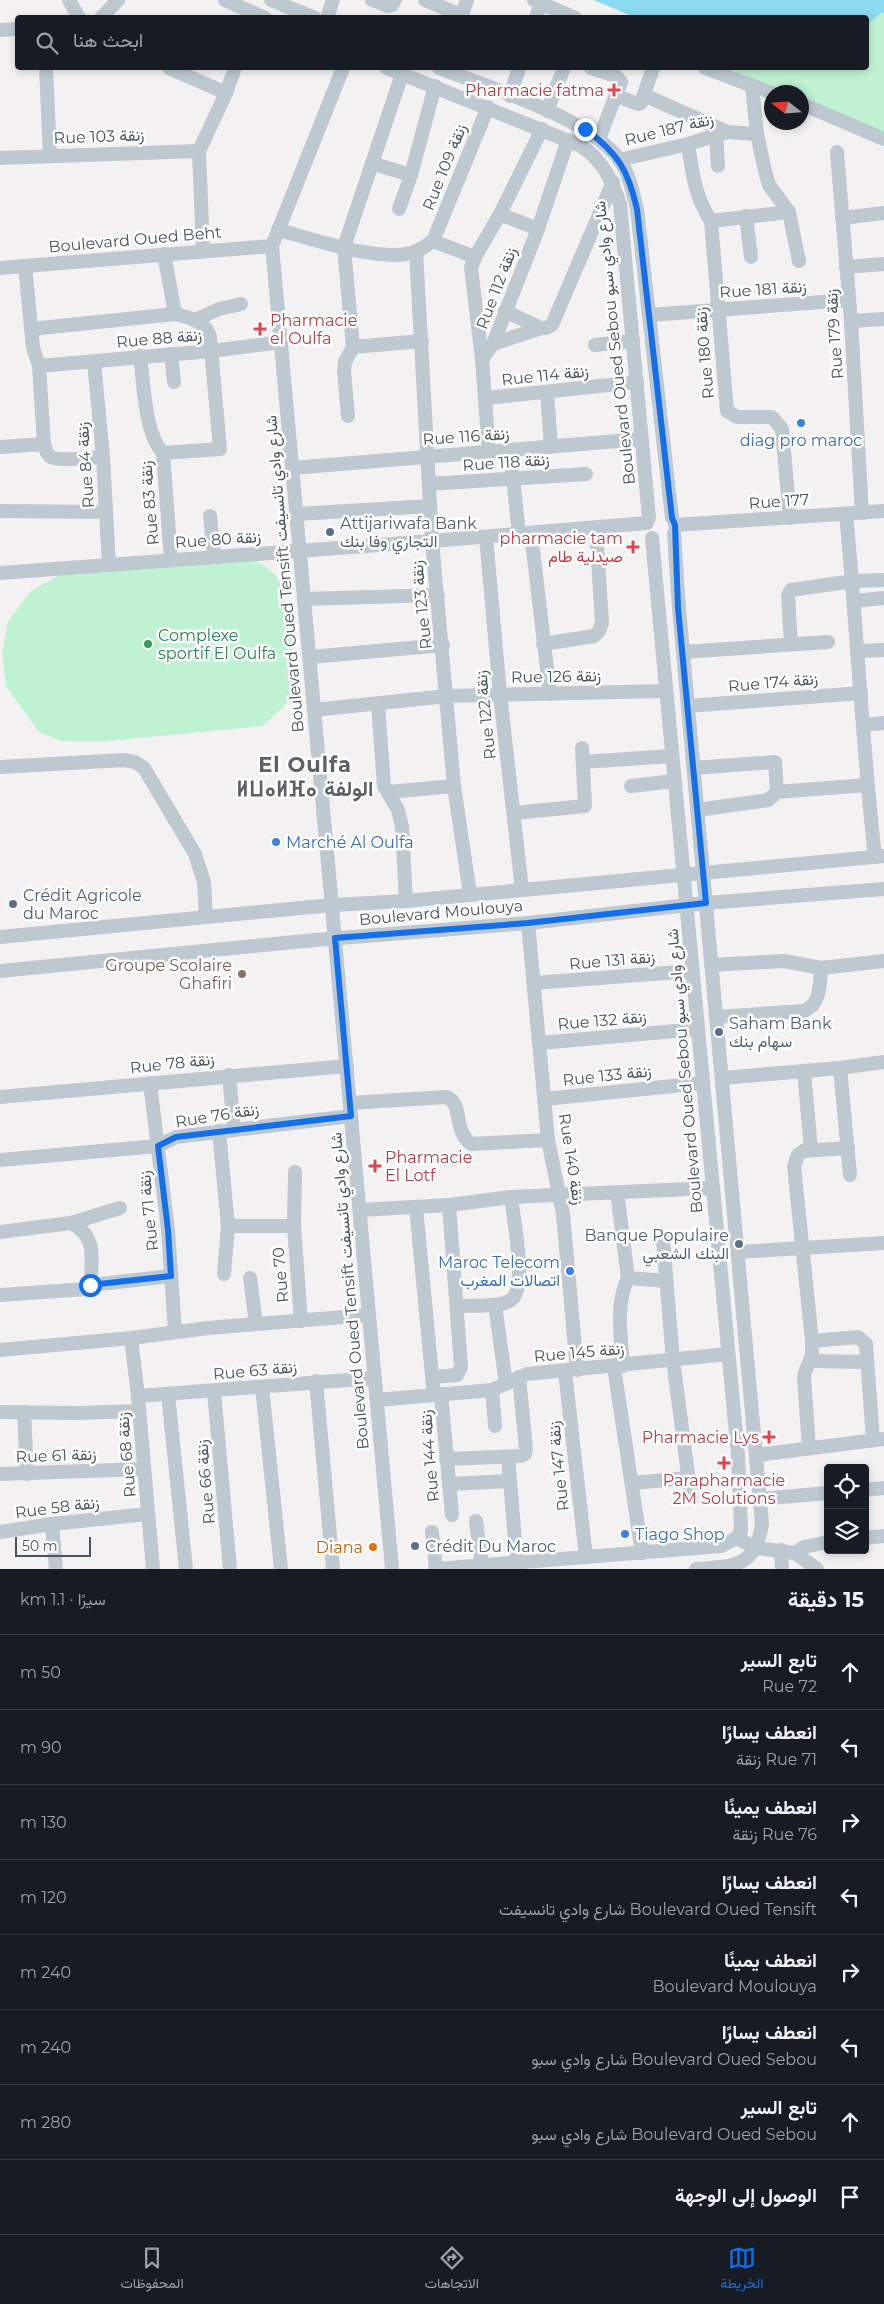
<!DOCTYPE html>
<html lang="ar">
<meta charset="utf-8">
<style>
body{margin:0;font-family:Montserrat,Vazirmatn,"Noto Sans Tifinagh",sans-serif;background:#242831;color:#f1f3f6;direction:rtl}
.controls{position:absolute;right:15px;bottom:15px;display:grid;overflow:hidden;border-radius:5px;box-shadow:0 2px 8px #0003}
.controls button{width:45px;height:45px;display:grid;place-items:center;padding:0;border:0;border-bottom:1px solid #363941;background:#171b24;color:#f1f3f6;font:25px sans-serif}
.compass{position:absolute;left:764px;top:85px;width:45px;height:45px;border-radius:50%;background:#171b24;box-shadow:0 2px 8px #0003;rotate:287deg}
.scale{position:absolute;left:15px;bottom:12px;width:76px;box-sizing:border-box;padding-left:5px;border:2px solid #48545f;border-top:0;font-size:14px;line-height:18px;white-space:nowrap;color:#48545f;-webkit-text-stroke:4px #fff;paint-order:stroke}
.stop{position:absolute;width:15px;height:15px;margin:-11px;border:4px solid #1470ea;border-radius:50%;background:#fff}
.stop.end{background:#1470ea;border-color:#fff;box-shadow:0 1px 5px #0008}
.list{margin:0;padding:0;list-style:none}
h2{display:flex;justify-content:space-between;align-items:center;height:65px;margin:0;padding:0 20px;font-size:21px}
h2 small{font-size:16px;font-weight:400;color:#9ea1a6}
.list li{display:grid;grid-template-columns:32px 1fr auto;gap:15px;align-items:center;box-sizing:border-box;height:75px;padding:0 20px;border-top:1px solid #363941}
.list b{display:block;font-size:19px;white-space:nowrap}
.list p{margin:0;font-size:16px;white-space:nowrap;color:#9ea1a6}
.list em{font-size:16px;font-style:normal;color:#9ea1a6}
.icon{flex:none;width:28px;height:28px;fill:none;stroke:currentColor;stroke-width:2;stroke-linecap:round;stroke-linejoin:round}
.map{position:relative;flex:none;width:884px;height:1569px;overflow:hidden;direction:ltr}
.search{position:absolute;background:#171b24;box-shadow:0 2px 8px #0003;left:15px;right:15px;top:15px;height:55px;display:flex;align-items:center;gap:12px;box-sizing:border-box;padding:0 18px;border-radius:5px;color:#9ea1a6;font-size:19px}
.sheet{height:665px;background:#171b24}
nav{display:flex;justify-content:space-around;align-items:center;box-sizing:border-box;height:70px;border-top:1px solid #363941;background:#171b24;font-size:14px;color:#9ea1a6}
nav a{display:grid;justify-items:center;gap:2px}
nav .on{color:#1470ea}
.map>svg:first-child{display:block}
</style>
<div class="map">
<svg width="884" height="1569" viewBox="0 0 884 1569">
<rect width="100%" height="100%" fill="#f3f1f1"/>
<g fill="#bff1d3">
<path d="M 881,13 L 884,13 L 884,141 L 802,108 L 802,92 L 774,92 L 728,68 L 866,68 L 867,25 Z"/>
<path d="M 241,555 C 254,560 268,566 277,577 C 287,589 299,682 292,695 C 285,707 273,716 263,726 L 97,742 L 61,741 L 39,732 L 6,686 L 2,652 L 8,622 L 30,592 L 57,576 L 189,559 Z"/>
</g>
<path fill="#8bdaef" d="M 593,0 L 884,0 L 884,13 L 881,13 L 867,25 L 866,18 L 635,17 Z"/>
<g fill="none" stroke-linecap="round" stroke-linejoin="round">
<g stroke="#bec8d0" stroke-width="14">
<path d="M 69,0 L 79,18"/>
<path d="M 225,0 L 265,18"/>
<path d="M 271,0 L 315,18"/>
<path d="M 372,0 L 388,6 L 392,5 L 395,0"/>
<path d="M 425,0 L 461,15"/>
<path d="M 534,0 L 575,18"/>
<path d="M 101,18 L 118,0"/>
<path d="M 327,18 L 333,0"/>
<path d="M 461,18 L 467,0"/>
<path d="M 536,18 L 541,3"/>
<path d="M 0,30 L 18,29"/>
<path d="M 46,68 L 50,156"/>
<path d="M 169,68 L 226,93"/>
<path d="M 343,68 L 272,246 L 392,1569"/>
<path d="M 387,68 L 581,146 C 603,160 612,181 620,204 L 649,518"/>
<path d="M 439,68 C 490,88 586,116 619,159 C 629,173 633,193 637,209 L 672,518"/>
<path d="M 591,68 L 616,76 L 621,82 L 599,139"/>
<path d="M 705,68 L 772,93"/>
<path d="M 752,85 L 757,134 L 765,171 L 769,185 L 789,212 L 799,261"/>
<path d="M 644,95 L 727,132 L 757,134"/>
<path d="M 510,96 L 519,68"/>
<path d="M 617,96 L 638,104 L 641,103 L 653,68"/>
<path d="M 802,104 L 884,139"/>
<path d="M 547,111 L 564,68"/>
<path d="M 716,135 L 718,166"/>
<path d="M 688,144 C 692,171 695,198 711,221 L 727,411 L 737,417 L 772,417 L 782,429 L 790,518"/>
<path d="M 837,152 L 851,321 L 862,513"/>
<path d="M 0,158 L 199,151"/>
<path d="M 619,160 L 688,144 L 727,132"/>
<path d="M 374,164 L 411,175"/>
<path d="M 399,209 L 411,175 L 435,86"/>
<path d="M 500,214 L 538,229"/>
<path d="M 746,216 L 751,257"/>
<path d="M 842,218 L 884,213"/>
<path d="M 711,221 L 789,212"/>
<path d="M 278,230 C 311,238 385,265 417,251 C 422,249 428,244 433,241 L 475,257"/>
<path d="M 433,241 L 488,107"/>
<path d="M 203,251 L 199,151 L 226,93 L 235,68"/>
<path d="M 416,251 L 432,541 L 454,786 L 470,894"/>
<path d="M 164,254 L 175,314"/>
<path d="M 25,266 L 33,347 L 39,366 L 44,444 C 45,448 47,455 51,457 C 60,462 92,457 103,457"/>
<path d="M 846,267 L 884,264"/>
<path d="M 0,268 L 272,246"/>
<path d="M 505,311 L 541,328 L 546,328 L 552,325 L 613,182"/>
<path d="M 649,315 L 849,300"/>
<path d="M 197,319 L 219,309 L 241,304"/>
<path d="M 851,321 L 884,319"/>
<path d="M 31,329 L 175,314 C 190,318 205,320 210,337 L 220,449 L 163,453"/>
<path d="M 493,344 L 541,328"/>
<path d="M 595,345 L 633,341"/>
<path d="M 353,347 L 422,341"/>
<path d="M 171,354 L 174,382"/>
<path d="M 140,356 C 144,383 144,433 163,453 L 171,560"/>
<path d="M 482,359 L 471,268 L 475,257 L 500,214 L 542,129"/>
<path d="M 94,362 L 103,457 L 109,565"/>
<path d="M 39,366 L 212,351 L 281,342"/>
<path d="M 547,393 L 551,446"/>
<path d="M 486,398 L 637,382"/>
<path d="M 348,416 L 344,371 L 345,362 L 353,347 L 344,247 L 402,74"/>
<path d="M 0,447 L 44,444"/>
<path d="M 510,450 L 519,534"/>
<path d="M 489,452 L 482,359 L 493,344 L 538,229 L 568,140"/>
<path d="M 292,468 L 642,439"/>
<path d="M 429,484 L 586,474"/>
<path d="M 0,511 L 106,512"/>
<path d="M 297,514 L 430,506"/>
<path d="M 846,514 C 857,628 862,743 875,857"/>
<path d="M 210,516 L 214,556"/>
<path d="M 675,525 L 884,511"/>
<path d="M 531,533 L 550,694"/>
<path d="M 674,533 L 679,608 L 762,1523 C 756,1568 734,1566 696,1569"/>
<path d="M 486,537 L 500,694 L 522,890"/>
<path d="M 0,573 L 432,541 L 647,523"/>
<path d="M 304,599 L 438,595"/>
<path d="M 854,601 L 884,598"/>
<path d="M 543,644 L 594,636 L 599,631 L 602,623 L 596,529"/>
<path d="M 791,644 L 788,596 L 791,590 L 853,581 L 884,580"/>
<path d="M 857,651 L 884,650"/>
<path d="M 683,652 L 828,642"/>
<path d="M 310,657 L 443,645"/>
<path d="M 378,705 L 384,786 L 398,810 L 402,827 L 406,901"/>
<path d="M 688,706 L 861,693"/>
<path d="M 314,710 L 447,696 L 666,691"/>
<path d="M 863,725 L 884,723"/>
<path d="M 583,762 L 672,756"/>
<path d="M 0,767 L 124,760 L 135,762 L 144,768 L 195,854 L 204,882 L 206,917"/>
<path d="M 693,768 L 775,762 L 777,792"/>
<path d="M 631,786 L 674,781"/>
<path d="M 389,792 L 454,786"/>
<path d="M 697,810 L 768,800 L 777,792 L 867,785"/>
<path d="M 514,813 L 585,806 L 582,748"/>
<path d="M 528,923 L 548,1140 L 563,1214 L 577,1370"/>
<path d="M 0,937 L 332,905 L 406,901 L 884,856"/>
<path d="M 711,965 L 784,961 L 821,968 L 884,961"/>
<path d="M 0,971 L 315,940 L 528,923 L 706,903 L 884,889"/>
<path d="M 534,983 L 692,971"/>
<path d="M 716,1017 L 804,1011 C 821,1004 820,983 821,968"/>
<path d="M 540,1043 L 698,1029"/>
<path d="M 840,1068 L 850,1175"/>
<path d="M 804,1071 L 811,1150"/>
<path d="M 229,1075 L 234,1129"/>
<path d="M 722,1078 L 840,1068 L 884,1062"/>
<path d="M 150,1083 L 168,1230 L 175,1331"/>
<path d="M 0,1097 L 347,1066"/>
<path d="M 545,1099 L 703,1083"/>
<path d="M 350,1103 L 446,1097 C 464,1103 452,1129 471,1144 L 548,1140"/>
<path d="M 219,1131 L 228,1226 L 224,1274"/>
<path d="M 0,1160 L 158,1146 L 176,1137 L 351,1116"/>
<path d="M 295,1172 L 294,1226 L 301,1321"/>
<path d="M 617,1192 L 628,1278"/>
<path d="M 416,1207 L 433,1386"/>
<path d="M 360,1210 L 449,1205 L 511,1197 L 712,1188"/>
<path d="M 71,1223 C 98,1237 91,1259 91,1285"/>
<path d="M 228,1226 L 294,1226"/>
<path d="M 0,1232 L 71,1223 L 120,1208"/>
<path d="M 663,1240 L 673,1360 L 691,1497"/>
<path d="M 738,1252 L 884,1243"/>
<path d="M 250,1278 L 256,1324"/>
<path d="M 628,1278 L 666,1281"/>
<path d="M 0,1295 L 86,1289 L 91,1285 L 171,1276"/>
<path d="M 495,1305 L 506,1384"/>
<path d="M 457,1306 C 470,1305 500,1308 511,1300 C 528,1288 513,1217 511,1197"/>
<path d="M 131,1338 L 138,1396 L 153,1569"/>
<path d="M 812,1341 L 858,1337 L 866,1344 L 873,1440"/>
<path d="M 0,1350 L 131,1338 L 208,1328 L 369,1315"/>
<path d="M 810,1361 L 867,1362"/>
<path d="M 623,1366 C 621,1336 615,1306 628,1278"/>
<path d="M 614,1367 L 642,1553"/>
<path d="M 565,1372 L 586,1557"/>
<path d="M 433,1377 L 457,1375 L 461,1367 L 449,1205"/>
<path d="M 316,1381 L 333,1569"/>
<path d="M 262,1387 L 281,1569"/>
<path d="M 492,1390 L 495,1426"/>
<path d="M 214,1392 L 230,1569"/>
<path d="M 168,1394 L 186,1569"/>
<path d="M 441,1394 L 452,1515"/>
<path d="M 138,1396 L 375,1378"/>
<path d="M 377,1400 L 492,1390 L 527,1374 L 728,1354"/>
<path d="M 0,1412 L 76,1413 L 139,1411"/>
<path d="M 24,1412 L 27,1474"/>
<path d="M 809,1448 L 804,1378 L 805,1372 L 812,1356 L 812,1341 L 794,1166 L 798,1155 L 803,1151 L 848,1148"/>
<path d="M 757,1455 L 884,1439"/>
<path d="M 508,1457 L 517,1564"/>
<path d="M 446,1459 L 521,1456 L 525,1454 L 526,1449 L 519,1377"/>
<path d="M 0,1474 L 144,1469"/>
<path d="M 633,1483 L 687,1478"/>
<path d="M 449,1484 L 510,1481"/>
<path d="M 865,1490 L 884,1488"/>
<path d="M 760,1499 L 828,1493"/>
<path d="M 476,1521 L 482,1566"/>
<path d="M 52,1524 L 56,1569"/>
<path d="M 0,1532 L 52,1524 L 148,1514"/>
<path d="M 432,1532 L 436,1569"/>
<path d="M 737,1538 L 756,1548 L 795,1553 L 817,1569"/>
<path d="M 865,1538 L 884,1536"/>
<path d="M 781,1550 L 782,1569"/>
<path d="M 795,1553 L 804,1547 L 828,1542"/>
<path d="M 437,1569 L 721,1546 L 737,1538 L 741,1530 L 738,1455 L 652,538"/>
</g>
</g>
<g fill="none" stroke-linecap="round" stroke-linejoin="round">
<path stroke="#1470ea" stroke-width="6" d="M 90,1285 L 171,1276 L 168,1230 L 158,1146 L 176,1137 L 351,1116 L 335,938 L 528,923 L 706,903 L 678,608 L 675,525 L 672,518 L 637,209 C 628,170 618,153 585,129"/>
</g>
<g fill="#e0444e" stroke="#fff" stroke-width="2">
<path d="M611.5 82.5h5v5h5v5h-5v5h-5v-5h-5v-5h5z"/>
<path d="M257.5 321.5h5v5h5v5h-5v5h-5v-5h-5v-5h5z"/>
<path d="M630.5 539.5h5v5h5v5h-5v5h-5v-5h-5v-5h5z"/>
<path d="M372.5 1158.5h5v5h5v5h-5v5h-5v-5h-5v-5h5z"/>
<path d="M766.5 1429.5h5v5h5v5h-5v5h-5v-5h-5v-5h5z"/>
<path d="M721.5 1455.5h5v5h5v5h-5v5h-5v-5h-5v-5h5z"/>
</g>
<g fill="#3f7fe0" stroke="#fff" stroke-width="2">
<circle cx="801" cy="423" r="5"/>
<circle cx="276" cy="842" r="5"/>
<circle cx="570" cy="1271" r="5"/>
<circle cx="625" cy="1534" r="5"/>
</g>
<g fill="#5c6f8a" stroke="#fff" stroke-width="2">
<circle cx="330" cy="532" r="5"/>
<circle cx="13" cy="904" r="5"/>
<circle cx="719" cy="1032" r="5"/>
<circle cx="739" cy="1244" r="5"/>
<circle cx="415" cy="1546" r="5"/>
</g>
<circle fill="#2e9e5b" stroke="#fff" stroke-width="2" cx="148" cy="644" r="5"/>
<circle fill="#8d6e63" stroke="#fff" stroke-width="2" cx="242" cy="974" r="5"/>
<circle fill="#e8710a" stroke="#fff" stroke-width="2" cx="373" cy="1547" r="5"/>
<g text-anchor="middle" stroke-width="5" stroke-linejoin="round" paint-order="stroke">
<g font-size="16" fill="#be3a42" stroke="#fff" text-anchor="end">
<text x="604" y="96">Pharmacie fatma</text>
<text x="270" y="326" text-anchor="start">Pharmacie<tspan x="270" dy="18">el Oulfa</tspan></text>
<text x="623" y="544">pharmacie tam<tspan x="623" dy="18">صيدلية طام</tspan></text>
<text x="385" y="1163" text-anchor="start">Pharmacie<tspan x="385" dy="18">El Lotf</tspan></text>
<text x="759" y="1443">Pharmacie Lys</text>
<text x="724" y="1486" text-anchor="middle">Parapharmacie<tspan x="724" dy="18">2M Solutions</tspan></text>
</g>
<g font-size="16" fill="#48545f" stroke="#fff">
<text transform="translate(669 129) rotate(-14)" y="6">Rue 187 زنقة</text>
<text transform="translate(99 136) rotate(-2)" y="6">Rue 103 زنقة</text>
<text transform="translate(444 167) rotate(-68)" y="6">Rue 109 زنقة</text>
<text transform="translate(135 239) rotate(-5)" y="6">Boulevard Oued Beht</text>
<text transform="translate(496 288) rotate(-69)" y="6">Rue 112 زنقة</text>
<text transform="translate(763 289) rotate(-4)" y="6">Rue 181 زنقة</text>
<text transform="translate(834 334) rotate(-94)" y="6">Rue 179 زنقة</text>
<text transform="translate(159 338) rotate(-5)" y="6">Rue 88 زنقة</text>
<text transform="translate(614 343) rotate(-96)" y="6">Boulevard Oued Sebou شارع وادي سبو</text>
<text transform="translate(704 353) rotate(-95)" y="6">Rue 180 زنقة</text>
<text transform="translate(545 375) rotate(-6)" y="6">Rue 114 زنقة</text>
<text transform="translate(466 436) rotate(-4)" y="6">Rue 116 زنقة</text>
<text transform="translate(506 462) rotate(-4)" y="6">Rue 118 زنقة</text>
<text transform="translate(85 465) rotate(-94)" y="6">Rue 84 زنقة</text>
<text transform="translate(779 501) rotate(-4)" y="6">Rue 177</text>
<text transform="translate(149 503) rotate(-95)" y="6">Rue 83 زنقة</text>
<text transform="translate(218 539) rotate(-4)" y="6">Rue 80 زنقة</text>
<text transform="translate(284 574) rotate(-95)" y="6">Boulevard Oued Tensift شارع وادي تانسيفت</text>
<text transform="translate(421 605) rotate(-96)" y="6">Rue 123 زنقة</text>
<text transform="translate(556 676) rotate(-1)" y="6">Rue 126 زنقة</text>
<text transform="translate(773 682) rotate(-5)" y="6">Rue 174 زنقة</text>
<text transform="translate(485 715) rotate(-96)" y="6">Rue 122 زنقة</text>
<text transform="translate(441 912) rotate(-5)" y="6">Boulevard Moulouya</text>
<text transform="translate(612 960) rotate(-5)" y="6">Rue 131 زنقة</text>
<text transform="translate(602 1020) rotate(-5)" y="6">Rue 132 زنقة</text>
<text transform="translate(172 1063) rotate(-6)" y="6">Rue 78 زنقة</text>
<text transform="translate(684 1071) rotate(-95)" y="6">Boulevard Oued Sebou شارع وادي سبو</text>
<text transform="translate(607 1075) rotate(-6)" y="6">Rue 133 زنقة</text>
<text transform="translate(217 1115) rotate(-9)" y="6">Rue 76 زنقة</text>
<text transform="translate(572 1159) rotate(81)" y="6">Rue 140 زنقة</text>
<text transform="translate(148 1211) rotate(-96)" y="6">Rue 71 زنقة</text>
<text transform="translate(280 1275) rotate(-95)" y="6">Rue 70</text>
<text transform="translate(349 1291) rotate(-95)" y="6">Boulevard Oued Tensift شارع وادي تانسيفت</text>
<text transform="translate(579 1352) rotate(-5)" y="6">Rue 145 زنقة</text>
<text transform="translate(255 1370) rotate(-5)" y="6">Rue 63 زنقة</text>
<text transform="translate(56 1455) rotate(-2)" y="6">Rue 61 زنقة</text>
<text transform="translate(126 1455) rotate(-95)" y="6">Rue 68 زنقة</text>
<text transform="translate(429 1456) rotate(-95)" y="6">Rue 144 زنقة</text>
<text transform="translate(558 1466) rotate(-96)" y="6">Rue 147 زنقة</text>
<text transform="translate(205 1482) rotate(-95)" y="6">Rue 66 زنقة</text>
<text transform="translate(57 1507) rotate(-7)" y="6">Rue 58 زنقة</text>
</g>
<g font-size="16" fill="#366cbe" stroke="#fff" text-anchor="start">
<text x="801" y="446" text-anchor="middle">diag pro maroc</text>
<text x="286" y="848">Marché Al Oulfa</text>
<text x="560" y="1268" text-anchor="end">Maroc Telecom<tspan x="560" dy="18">اتصالات المغرب</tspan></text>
<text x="635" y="1540">Tiago Shop</text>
</g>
<g font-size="16" fill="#4e5e75" stroke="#fff" text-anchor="start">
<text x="340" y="529">Attijariwafa Bank<tspan x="340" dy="18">التجاري وفا بنك</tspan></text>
<text x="23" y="901">Crédit Agricole<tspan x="23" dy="18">du Maroc</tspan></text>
<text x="729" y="1029">Saham Bank<tspan x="729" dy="18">سهام بنك</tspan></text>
<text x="729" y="1241" text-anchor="end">Banque Populaire<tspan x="729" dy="18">البنك الشعبي</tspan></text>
<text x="425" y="1552">Crédit Du Maroc</text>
</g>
<g font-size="16" fill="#27864d" stroke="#fff" text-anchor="start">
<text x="158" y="641">Complexe<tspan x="158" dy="18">sportif El Oulfa</tspan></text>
</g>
<g font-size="16" fill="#785e54" stroke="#fff" text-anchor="end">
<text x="232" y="971">Groupe Scolaire<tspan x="232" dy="18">Ghafiri</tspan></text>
</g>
<g font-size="16" fill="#c56008" stroke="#fff" text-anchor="end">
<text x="363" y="1553">Diana</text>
</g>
<g font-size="21" font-weight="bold" letter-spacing="1" fill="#5d6166" stroke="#fff">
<text x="305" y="772">El Oulfa<tspan x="305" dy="24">ⵍⵡⴰⵍⴼⴰ الولفة</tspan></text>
</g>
</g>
</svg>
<div class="controls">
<button><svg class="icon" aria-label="locate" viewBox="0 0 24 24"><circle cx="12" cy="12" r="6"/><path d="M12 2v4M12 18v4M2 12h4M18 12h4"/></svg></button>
<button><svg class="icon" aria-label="layers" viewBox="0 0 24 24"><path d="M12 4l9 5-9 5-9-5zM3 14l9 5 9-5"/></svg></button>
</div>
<svg class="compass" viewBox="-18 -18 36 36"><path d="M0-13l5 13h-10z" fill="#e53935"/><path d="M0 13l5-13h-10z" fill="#9ea1a6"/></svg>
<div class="scale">50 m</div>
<div class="stop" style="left:90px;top:1285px"></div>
<div class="stop end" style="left:585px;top:129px"></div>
<div class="search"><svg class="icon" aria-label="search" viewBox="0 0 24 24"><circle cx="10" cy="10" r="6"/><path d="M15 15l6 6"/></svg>ابحث هنا</div>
</div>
<section class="sheet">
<h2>15 دقيقة<small>سيرًا · 1.1 km</small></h2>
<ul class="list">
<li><svg class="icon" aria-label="ahead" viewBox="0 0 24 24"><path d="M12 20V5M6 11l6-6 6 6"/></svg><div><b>تابع السير</b><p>Rue 72</p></div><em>50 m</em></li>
<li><svg class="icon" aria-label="left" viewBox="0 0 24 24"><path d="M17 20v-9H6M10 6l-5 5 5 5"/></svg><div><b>انعطف يسارًا</b><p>Rue 71 زنقة</p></div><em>90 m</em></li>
<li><svg class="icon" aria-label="right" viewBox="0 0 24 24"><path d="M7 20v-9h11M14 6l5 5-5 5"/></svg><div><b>انعطف يمينًا</b><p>Rue 76 زنقة</p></div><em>130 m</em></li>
<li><svg class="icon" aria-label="left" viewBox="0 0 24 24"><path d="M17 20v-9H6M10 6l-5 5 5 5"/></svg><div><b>انعطف يسارًا</b><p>Boulevard Oued Tensift شارع وادي تانسيفت</p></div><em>120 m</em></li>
<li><svg class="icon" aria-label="right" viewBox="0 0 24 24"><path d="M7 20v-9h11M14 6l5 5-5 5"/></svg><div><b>انعطف يمينًا</b><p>Boulevard Moulouya</p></div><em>240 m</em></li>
<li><svg class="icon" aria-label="left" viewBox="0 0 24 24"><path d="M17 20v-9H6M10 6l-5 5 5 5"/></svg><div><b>انعطف يسارًا</b><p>Boulevard Oued Sebou شارع وادي سبو</p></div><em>240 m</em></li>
<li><svg class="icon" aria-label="ahead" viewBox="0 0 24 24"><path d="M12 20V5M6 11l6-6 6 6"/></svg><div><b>تابع السير</b><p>Boulevard Oued Sebou شارع وادي سبو</p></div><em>280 m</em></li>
<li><svg class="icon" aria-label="arrive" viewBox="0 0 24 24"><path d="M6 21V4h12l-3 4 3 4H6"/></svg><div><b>الوصول إلى الوجهة</b></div></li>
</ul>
</section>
<nav>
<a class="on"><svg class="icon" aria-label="map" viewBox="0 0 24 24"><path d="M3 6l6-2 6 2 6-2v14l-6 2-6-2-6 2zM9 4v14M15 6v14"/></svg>الخريطة</a>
<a><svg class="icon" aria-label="directions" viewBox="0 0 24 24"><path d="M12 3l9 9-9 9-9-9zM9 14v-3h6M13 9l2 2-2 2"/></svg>الاتجاهات</a>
<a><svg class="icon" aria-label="saved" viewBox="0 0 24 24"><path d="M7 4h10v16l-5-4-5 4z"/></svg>المحفوظات</a>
</nav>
